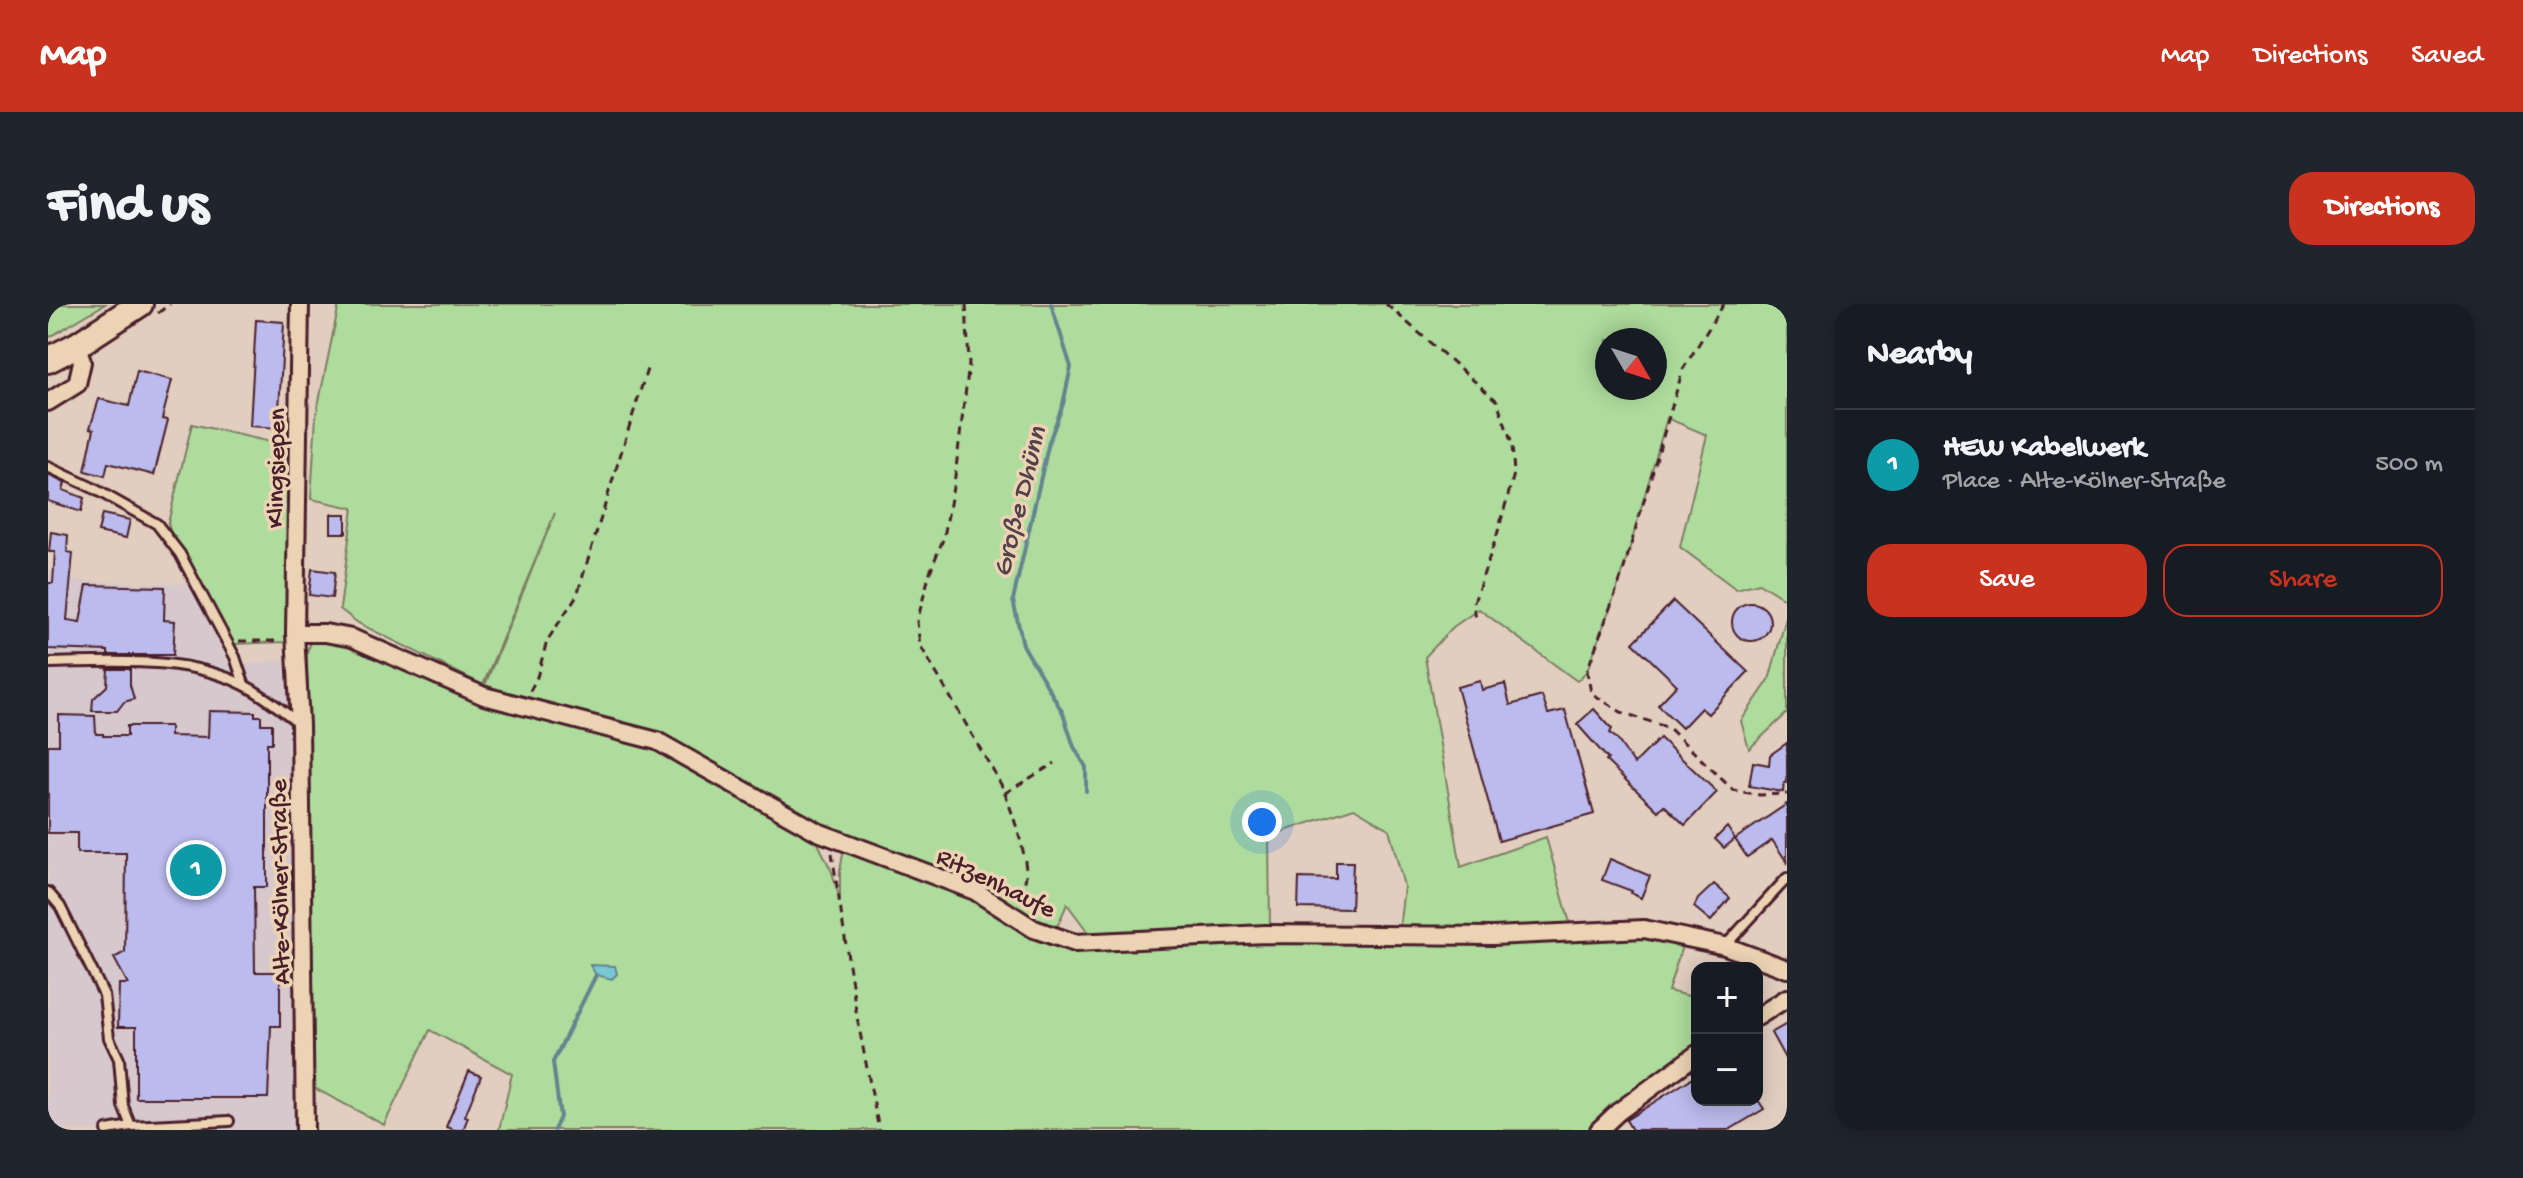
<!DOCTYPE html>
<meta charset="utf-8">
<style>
body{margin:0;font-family:"Gochi Hand",sans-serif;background:#20242c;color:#f1f3f6}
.controls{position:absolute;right:24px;bottom:24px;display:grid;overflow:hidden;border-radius:16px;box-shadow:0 4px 20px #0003}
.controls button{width:72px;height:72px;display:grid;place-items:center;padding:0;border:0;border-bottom:2px solid #363941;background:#171b24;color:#f1f3f6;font:40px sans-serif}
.compass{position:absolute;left:1547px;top:24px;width:72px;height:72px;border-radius:50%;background:#171b24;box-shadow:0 4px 20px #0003;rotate:129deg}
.you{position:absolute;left:1214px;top:518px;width:28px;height:28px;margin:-20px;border:6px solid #fff;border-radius:50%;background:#1a73e8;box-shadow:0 0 0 12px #1a73e833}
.badge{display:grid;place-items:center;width:52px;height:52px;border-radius:50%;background:#c8321e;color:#fff;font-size:26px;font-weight:700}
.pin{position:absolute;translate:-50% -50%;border:4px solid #fff;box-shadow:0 2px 8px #0006}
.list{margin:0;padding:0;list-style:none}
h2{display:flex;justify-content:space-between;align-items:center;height:104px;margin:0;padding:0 32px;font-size:34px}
h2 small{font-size:26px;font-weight:400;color:#9ea1a6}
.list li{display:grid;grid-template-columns:52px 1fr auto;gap:24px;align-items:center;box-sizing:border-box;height:112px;padding:0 32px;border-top:2px solid #363941}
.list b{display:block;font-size:30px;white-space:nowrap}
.list p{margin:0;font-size:26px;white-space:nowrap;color:#9ea1a6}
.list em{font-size:26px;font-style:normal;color:#9ea1a6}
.actions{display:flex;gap:16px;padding:24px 32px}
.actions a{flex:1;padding:18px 0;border:2px solid #c8321e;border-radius:24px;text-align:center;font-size:28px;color:#c8321e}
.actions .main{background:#c8321e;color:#fff}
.map{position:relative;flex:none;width:1739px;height:826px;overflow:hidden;border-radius:24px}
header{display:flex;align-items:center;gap:48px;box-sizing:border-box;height:112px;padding:0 40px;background:#c8321e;color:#fff}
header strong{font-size:38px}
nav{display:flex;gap:44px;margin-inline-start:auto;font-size:28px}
.intro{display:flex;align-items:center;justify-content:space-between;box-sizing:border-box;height:192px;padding:0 48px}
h1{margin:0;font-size:56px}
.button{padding:20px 36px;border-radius:24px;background:#c8321e;color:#fff;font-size:28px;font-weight:700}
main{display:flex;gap:48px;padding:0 48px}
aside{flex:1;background:#171b24;border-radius:24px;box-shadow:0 4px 20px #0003}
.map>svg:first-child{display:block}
</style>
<header>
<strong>Map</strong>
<nav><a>Map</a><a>Directions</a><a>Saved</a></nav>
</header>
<div class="intro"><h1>Find us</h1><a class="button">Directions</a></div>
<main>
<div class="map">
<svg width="1739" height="826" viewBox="0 0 1739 826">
<rect width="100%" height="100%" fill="#e1cebf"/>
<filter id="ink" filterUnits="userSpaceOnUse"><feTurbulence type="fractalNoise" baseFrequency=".0125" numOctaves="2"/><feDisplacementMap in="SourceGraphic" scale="16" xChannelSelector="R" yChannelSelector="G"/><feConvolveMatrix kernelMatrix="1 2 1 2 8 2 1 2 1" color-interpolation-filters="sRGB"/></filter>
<g filter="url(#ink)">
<path fill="#d6c8cd" d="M 0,267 L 6,276 L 142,280 L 182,362 L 253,354 L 253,826 L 0,826 Z"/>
<g fill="#aedc9c" stroke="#7c7e64" stroke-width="2" fill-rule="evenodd">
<path d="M 0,0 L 57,0 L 0,34 Z"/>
<path d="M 291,0 L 1739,0 L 1739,297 L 1711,279 L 1688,285 L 1632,243 L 1659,131 L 1619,114 L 1574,271 L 1539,367 L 1529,377 L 1431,305 L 1405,323 L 1377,353 L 1413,563 L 1498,533 L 1523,623 L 1351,627 L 1356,582 L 1341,525 L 1306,504 L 1221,532 L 1222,624 L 1043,632 L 1019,600 L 1001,641 L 1029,643 L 1216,636 L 1593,631 L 1635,639 L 1620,687 L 1649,694 L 1649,744 L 1549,826 L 451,826 L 464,770 L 382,726 L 336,821 L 266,784 L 259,347 L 265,335 L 303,341 L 435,396 L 528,425 L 606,443 L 768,535 L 784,568 L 792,596 L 792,567 L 798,533 C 735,515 678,459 615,431 C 588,420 559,417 531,410 C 500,401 468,391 437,381 L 507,209 L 435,381 L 310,319 L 292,305 L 305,204 L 263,195 L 268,112 ZM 1559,36 L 1607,36 L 1607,84 L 1559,84 Z"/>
<path d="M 144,120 L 240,142 L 239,338 L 186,340 L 122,227 L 120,219 Z"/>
<path d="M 1739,310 L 1739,409 L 1701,445 L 1693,417 L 1721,376 Z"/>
</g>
<path fill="#78c8d1" stroke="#66848f" stroke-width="2" d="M 542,661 L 567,662 L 569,670 L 564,675 L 548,671 Z"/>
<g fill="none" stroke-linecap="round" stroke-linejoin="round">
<g stroke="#66848f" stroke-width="4">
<path d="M 1003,0 L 1023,63 L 1015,100 L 1001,138 L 965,296 L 975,341 L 1015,409 L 1026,443 L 1038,463 L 1038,487"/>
<path d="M 506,826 L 512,813 L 505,758 L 548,671"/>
</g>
</g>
<g fill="#bbbbed" stroke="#4a1f2b" stroke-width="2">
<path d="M 208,16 L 236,18 L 230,124 L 202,122 Z"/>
<path d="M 89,67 L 124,76 L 114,115 L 120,116 L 106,171 L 60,159 L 57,172 L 37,167 L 46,125 L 42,124 L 51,95 L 81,102 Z"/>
<path d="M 0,171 L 17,179 L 15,186 L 36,194 L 33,208 L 0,197 Z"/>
<path d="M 54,210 L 82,216 L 78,234 L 50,228 Z"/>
<rect x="283" y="210" width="15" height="19"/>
<path d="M 3,228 L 20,231 L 19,248 L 25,249 L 19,316 L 32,318 L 39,281 L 117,283 L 116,316 L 127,317 L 125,351 L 60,351 L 60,347 L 0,345 L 0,279 L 5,279 L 7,248 L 1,248 Z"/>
<path d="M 264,265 L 287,268 L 284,294 L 261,291 Z"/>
<path d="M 1625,297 L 1700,368 L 1660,410 L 1653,404 L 1634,424 L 1610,401 L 1629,381 L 1585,339 Z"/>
<circle cx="1703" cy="318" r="19"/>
<path d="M 60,365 L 82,365 L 82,381 L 86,395 L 76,398 L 69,407 L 44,407 L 45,395 L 59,382 Z"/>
<path d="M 1432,377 L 1434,386 L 1457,380 L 1462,401 L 1494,392 L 1500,410 L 1517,406 L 1546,510 L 1451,537 L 1409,383 Z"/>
<path d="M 1546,405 L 1564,425 L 1562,429 L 1569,435 L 1586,460 L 1612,434 L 1669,488 L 1637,521 L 1616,501 L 1610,507 L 1558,457 L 1560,455 L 1529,420 Z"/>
<path d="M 161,407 L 207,408 L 207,412 L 213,412 L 213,420 L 224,420 L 224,439 L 219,439 L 219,583 L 206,583 L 207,668 L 232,668 L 232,722 L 223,722 L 220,794 L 88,794 L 88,723 L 70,723 L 71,680 L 80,680 L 66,654 L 77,648 L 78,549 L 29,549 L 29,529 L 0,529 L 0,441 L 11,441 L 11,411 L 47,412 L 48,430 L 55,430 L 55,432 L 79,432 L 79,422 L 122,422 L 122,432 L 160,433 Z"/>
<path d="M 1739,439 L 1739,479 L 1736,479 L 1735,488 L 1701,482 L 1705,458 L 1721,461 L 1722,451 Z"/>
<path d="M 1739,500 L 1739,558 L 1724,536 L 1699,553 L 1687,535 Z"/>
<path d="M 1679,523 L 1687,535 L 1676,544 L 1667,535 Z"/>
<path d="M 1562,555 L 1602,572 L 1593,594 L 1583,589 L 1584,587 L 1554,576 Z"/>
<path d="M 1288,558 L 1305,558 L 1303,605 L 1250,604 L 1251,574 L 1288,575 Z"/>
<path d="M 1666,580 L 1682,594 L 1663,617 L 1646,603 L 1650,595 Z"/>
<path d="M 1739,720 L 1739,758 L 1723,729 Z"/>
<path d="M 421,767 L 433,772 L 417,812 L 420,813 L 415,826 L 407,826 L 398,823 Z"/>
<path d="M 1649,771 L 1649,796 L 1710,796 L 1716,805 L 1681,826 L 1584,826 L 1578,816 Z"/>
</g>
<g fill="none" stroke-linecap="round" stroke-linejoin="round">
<g stroke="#4a1f2b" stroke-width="14">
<g id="service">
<path d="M 0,163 L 43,183 L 109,220 L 132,250 L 187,353 L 196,380"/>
<path d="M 0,359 C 64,358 136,351 196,381 C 216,391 234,406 252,420"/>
<path d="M 0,588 L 12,602 L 56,691 L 61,734 L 71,755 L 75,802 L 83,822 L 181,817"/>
<path d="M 1678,641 L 1739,574"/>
<path d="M 59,826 L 83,822"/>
</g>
</g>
<g stroke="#4a1f2b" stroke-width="22">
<g id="minor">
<path d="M 252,0 L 247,329 L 252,421 L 257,826"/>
<path d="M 0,98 L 29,80 L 34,58 L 29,41"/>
<path d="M 247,329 L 277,329 L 304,334 L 436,392 L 609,437 L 770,528 L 927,587 L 986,625 L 1027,639 L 1217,630 L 1445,632 L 1596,625 L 1677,642 L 1739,665"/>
<path d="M 1709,713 L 1739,694"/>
<path d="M 1551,826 L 1570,808 L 1649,750"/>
</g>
</g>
<g stroke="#4a1f2b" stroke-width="30">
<path id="primary" d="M 0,56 L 29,41 L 92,0"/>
</g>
<g stroke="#4a1f2b" stroke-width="3" stroke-dasharray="8 6" stroke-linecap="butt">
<path d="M 918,0 L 921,60 L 907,172 L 896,233 L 882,268 L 869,318 L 872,341 L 955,484 C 963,505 979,550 978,571 C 977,581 973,587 968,595"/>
<path d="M 1338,0 L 1449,97 L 1464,140 L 1466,170 L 1449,231 L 1425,301 L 1428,314"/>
<path d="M 1676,0 L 1635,65 L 1574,271 L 1539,367 L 1543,389 L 1573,408 L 1621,424 L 1685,486 L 1712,491 L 1739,490"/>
<path d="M 110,9 L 122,0"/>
<path d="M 191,337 L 232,337"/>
<path d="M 482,387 L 489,373 L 499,337 L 529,291 L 600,62"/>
<path d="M 957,489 L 1007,459"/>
<path d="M 784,549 L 809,713 L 831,826"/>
</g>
<use href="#service" stroke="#ebd3b3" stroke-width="8"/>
<use href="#minor" stroke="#ebd3b3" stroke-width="16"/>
<use href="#primary" stroke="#ebd3b3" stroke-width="24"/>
</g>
</g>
<g text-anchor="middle" stroke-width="7" stroke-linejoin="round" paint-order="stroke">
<g font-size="26" fill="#4a1f2b" stroke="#ebd3b3">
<text transform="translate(226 164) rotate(-89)" y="9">Klingsiepen</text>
<text transform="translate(949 577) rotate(26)" y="9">Ritzenhaufe</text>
<text transform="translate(230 578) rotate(-91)" y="9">Alte-Kölner-Straße</text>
</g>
<g font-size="28" font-style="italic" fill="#53414c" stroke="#ebd3b3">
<text transform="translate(969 197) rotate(-76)" y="10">Große Dhünn</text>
</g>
</g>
</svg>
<div class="controls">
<button>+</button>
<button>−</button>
</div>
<svg class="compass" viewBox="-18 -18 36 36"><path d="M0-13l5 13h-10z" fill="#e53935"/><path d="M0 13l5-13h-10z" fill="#9ea1a6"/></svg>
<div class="you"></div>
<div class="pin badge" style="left:148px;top:566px;background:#0f9aa8">1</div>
</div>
<aside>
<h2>Nearby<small></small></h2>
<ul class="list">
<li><span class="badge" style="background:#0f9aa8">1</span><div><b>HEW Kabelwerk</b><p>Place · Alte-Kölner-Straße</p></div><em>500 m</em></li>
</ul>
<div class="actions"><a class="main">Save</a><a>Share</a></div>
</aside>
</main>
